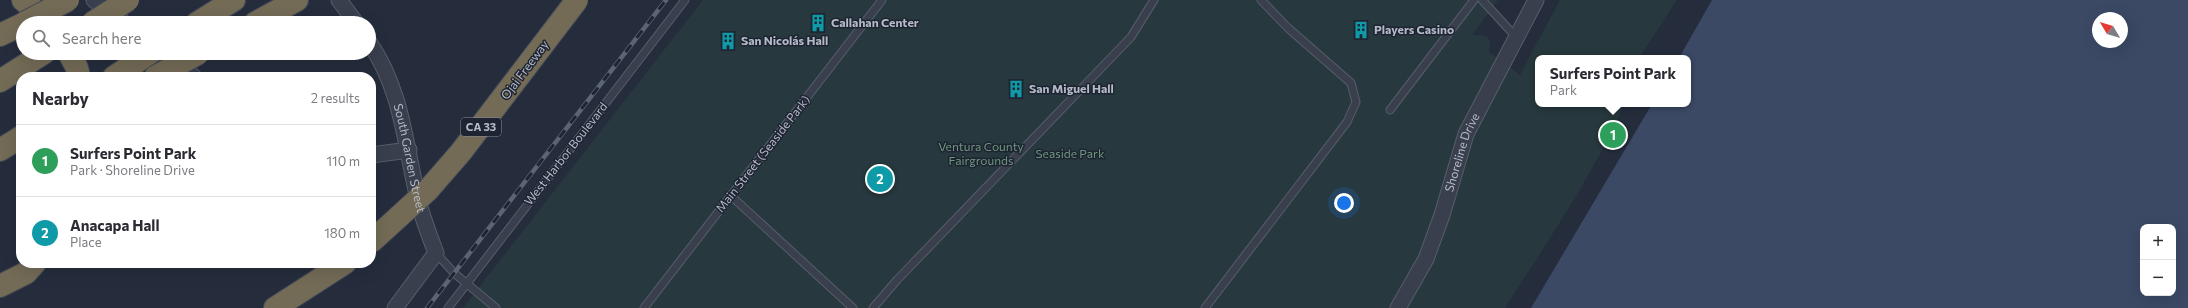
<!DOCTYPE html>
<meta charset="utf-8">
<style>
body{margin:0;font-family:Commissioner,sans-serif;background:#f7f7f7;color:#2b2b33}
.controls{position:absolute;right:12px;bottom:12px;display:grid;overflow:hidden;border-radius:8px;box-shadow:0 4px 16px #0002}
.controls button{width:36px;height:36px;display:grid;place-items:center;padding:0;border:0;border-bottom:1px solid #e1e1e2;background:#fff;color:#2b2b33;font:20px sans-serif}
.compass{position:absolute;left:2092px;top:12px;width:36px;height:36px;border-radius:50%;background:#fff;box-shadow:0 4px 16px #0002;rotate:308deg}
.you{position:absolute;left:1344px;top:203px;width:14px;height:14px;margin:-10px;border:3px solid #fff;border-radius:50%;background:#1a73e8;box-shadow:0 0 0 6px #1a73e833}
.badge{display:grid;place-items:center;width:26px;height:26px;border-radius:50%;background:#0f766e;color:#fff;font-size:13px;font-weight:700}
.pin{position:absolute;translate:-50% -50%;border:2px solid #fff;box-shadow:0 1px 4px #0006}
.popup{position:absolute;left:1535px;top:55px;width:156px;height:52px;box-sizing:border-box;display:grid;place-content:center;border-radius:8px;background:#fff;filter:drop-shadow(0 1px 3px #0005);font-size:13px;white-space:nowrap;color:#7c7c81}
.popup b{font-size:15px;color:#2b2b33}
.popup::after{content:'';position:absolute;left:50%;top:100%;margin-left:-8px;border:8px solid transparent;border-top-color:#fff}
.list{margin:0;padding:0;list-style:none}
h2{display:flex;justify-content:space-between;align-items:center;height:52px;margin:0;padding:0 16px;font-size:17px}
h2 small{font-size:13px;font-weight:400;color:#7c7c81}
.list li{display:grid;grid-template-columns:26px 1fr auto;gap:12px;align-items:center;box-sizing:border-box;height:72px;padding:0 16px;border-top:1px solid #e1e1e2}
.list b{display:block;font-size:15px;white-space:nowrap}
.list p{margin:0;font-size:13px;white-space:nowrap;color:#7c7c81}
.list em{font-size:13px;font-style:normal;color:#7c7c81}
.icon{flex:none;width:22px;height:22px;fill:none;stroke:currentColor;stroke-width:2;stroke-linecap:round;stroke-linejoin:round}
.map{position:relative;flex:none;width:2188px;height:308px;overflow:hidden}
.search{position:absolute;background:#fff;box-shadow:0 4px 16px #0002;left:16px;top:16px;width:360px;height:44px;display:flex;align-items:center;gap:10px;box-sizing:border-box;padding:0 14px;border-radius:22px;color:#7c7c81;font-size:15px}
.panel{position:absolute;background:#fff;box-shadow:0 4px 16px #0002;left:16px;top:72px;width:360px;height:196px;border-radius:16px}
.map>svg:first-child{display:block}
</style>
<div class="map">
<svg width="2188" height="308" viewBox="0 0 2188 308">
<rect width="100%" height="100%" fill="#252d3d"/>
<path fill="#27393e" d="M 703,0 L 1498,0 L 1472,35 C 1484,34 1493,37 1489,52 L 1520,75 L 1560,0 L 1677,0 L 1639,58 L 1538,58 L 1538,104 L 1624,104 C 1593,176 1547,242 1505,308 L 463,308 Z"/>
<path fill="#3b4965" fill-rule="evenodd" d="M 1712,0 L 2188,0 L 2188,308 L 1531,308 L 1652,104 L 1688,104 L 1688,58 L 1679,58 ZM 2098,18 L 2122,18 L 2122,42 L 2098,42 ZM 2143,227 L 2173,227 L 2173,293 L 2143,293 Z"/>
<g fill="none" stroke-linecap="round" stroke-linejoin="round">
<g stroke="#575d6b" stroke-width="9">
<g id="service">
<path d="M 1482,0 L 1516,37"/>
<path d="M 1390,110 L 1474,0"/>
<path d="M 730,195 L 853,308"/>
<path d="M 436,253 L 454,273 L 496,308"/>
<path d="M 448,308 L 685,0"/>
<path d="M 644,308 L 882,0"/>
<path d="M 873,308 L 897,280 L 1131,37 L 1154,0"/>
<path d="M 1205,308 L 1347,122 L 1356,102 L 1351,83 L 1288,28 L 1261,0"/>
</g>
</g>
<g stroke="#575d6b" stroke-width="17">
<g id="minor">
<path d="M 94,0 L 124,23"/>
<path d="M 339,0 L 356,23"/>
<path id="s1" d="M 369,42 C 404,93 405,149 420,207 C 424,222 430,237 436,253 L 395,308"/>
<path d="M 163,53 L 194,77"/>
<path d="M 371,155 L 409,150"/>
<path id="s2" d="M 1398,308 L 1426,259 L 1442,215 L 1466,134 L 1536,0"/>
</g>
</g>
<g stroke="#444a58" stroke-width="24">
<g id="motorway">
<path d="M 23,0 L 49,23"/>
<path d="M 197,23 L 234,0"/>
<path d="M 255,23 L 297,0"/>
<path d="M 0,35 L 23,24"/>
<path d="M 69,53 L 77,68 L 79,77"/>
<path d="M 114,77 L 150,53"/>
<path d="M 0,81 L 44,53"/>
<path d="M 0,150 L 21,137"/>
<path d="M 0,286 L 26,273 L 35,263"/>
<path d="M 275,308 L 345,263"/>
</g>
</g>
<use href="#service" stroke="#393f4d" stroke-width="7"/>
<use href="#minor" stroke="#393f4d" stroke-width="15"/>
<use href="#motorway" stroke="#736b56" stroke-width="22"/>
<g stroke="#5b6374" stroke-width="4.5">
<path id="rail" d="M 427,308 L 666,0"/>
</g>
<use href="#rail" stroke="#1e2432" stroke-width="3" stroke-dasharray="9" stroke-linecap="butt"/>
<g stroke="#444a58" stroke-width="24" stroke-linecap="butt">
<g id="motorway-bridge">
<path d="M 24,23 L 68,0"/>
<path d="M 92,23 L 128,0"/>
<path d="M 155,77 L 199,53"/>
<path d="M 371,242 L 428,190 L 461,152 L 577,0"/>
</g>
</g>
<use href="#motorway-bridge" stroke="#736b56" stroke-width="22"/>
</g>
<defs>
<g id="building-bare" transform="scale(1.38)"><path d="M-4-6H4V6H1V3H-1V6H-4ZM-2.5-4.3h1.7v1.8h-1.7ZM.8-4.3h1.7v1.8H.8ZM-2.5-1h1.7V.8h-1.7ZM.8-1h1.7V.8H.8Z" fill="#0f9aa8" stroke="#1e2432" stroke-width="2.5" paint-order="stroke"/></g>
</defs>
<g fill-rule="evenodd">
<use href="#building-bare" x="818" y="23"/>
<use href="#building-bare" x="1361" y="30"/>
<use href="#building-bare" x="728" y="41"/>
<use href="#building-bare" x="1016" y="89"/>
</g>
<g text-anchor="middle" stroke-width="3" stroke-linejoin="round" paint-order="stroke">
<rect fill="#1e2432" stroke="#888d9b" stroke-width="1" x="461" y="118" width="40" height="18" rx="3"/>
<g font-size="11" font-weight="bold" fill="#b5bac8">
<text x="481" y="131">CA 33</text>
</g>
<g font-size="12" font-weight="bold" fill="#b5bac8" stroke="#1e2432" text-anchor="start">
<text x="831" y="27">Callahan Center</text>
<text x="1374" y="34">Players Casino</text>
<text x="741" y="45">San Nicolás Hall</text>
<text x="1029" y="93">San Miguel Hall</text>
</g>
<g font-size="12" fill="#b5bac8" stroke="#1e2432">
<text transform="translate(525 70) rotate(-53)" y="4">Ojai Freeway</text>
<text dy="4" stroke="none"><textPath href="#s2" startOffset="169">Shoreline Drive</textPath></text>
<text transform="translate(566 154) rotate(-52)" y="4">West Harbor Boulevard</text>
<text transform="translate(763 154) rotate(-52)" y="4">Main Street (Seaside Park)</text>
<text dy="4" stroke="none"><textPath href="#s1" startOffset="124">South Garden Street</textPath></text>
</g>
<g font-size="12" fill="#6d987c" stroke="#1e2432">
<text x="981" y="151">Ventura County<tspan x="981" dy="14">Fairgrounds</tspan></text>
<text x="1070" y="158">Seaside Park</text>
</g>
</g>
</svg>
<div class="controls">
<button>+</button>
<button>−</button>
</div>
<svg class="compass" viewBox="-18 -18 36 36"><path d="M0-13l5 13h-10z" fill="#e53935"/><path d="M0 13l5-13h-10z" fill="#7c7c81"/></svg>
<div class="you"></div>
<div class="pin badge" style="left:1613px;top:135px;background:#2e9e5b">1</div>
<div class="popup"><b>Surfers Point Park</b>Park</div>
<div class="pin badge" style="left:880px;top:179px;background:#0f9aa8">2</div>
<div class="search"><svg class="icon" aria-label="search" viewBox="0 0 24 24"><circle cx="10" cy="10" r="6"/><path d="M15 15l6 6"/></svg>Search here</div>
<section class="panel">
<h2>Nearby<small>2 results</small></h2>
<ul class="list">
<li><span class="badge" style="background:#2e9e5b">1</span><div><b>Surfers Point Park</b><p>Park · Shoreline Drive</p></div><em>110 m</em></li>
<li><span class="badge" style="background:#0f9aa8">2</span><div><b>Anacapa Hall</b><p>Place</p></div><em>180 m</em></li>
</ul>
</section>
</div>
